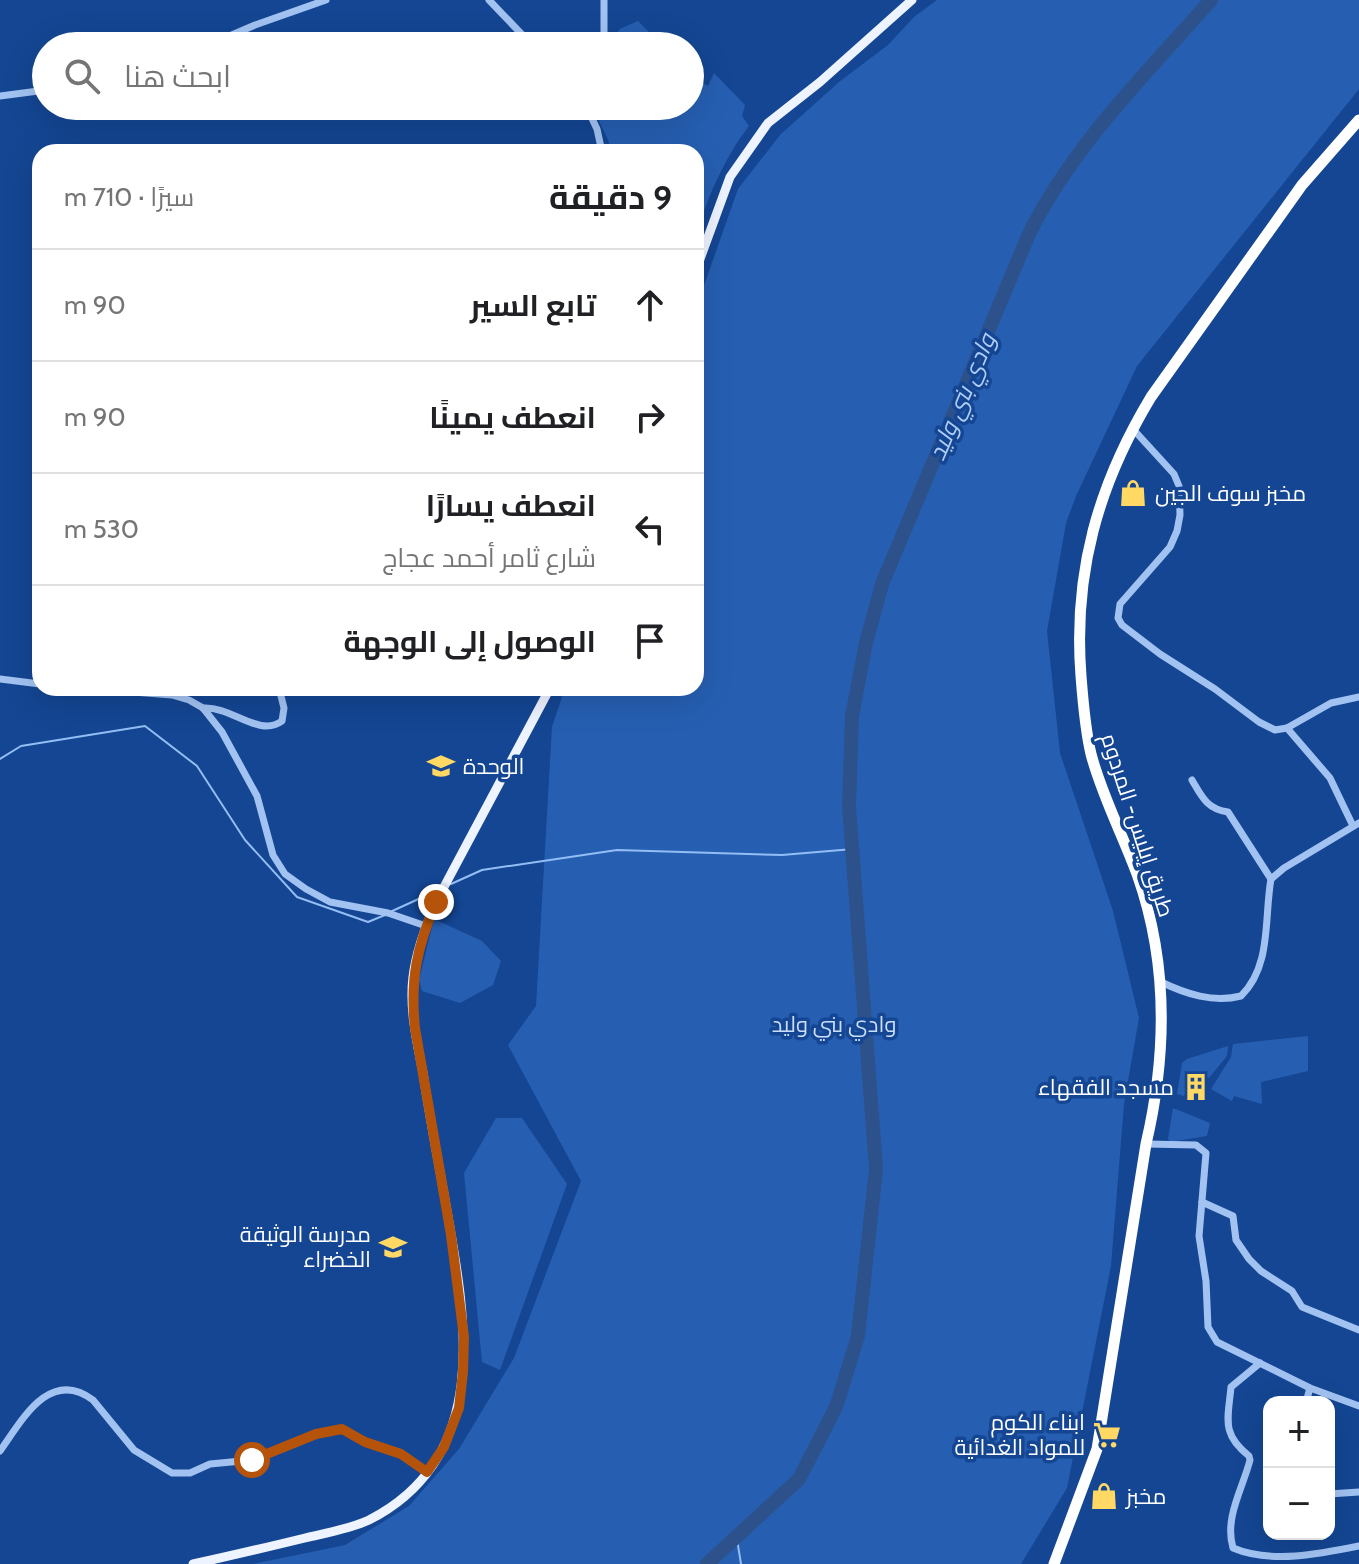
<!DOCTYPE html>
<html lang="ar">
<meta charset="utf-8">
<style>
body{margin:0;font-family:Cabin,Cairo,sans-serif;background:#f2f2f2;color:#202124;direction:rtl}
.controls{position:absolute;right:24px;bottom:24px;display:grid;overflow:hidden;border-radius:16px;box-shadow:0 8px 32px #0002}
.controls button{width:72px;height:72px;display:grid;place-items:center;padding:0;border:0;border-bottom:2px solid #e0e0e0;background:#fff;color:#202124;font:40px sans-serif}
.stop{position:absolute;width:24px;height:24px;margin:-18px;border:6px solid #b45309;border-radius:50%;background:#fff}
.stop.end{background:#b45309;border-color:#fff;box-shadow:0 2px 8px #0008}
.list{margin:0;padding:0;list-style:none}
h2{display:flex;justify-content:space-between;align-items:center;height:104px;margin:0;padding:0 32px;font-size:34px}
h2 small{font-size:26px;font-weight:400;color:#757577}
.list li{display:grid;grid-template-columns:52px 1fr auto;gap:24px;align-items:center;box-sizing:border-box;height:112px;padding:0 32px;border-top:2px solid #e0e0e0}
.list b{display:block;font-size:30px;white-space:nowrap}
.list p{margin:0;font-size:26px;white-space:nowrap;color:#757577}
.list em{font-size:26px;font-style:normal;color:#757577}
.icon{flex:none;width:44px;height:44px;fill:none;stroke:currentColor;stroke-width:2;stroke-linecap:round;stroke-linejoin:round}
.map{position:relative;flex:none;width:1359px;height:1564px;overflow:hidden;direction:ltr}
.search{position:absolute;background:#fff;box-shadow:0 8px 32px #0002;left:32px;top:32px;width:672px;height:88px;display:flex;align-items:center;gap:20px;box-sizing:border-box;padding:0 28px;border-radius:44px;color:#757577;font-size:30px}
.panel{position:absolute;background:#fff;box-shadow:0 8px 32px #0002;left:32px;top:144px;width:672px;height:552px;border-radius:24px;direction:rtl}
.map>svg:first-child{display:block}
</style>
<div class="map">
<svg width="1359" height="1564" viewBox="0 0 1359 1564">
<rect width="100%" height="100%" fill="#144693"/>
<g fill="#265fb2">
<path d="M 937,0 L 1359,0 L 1359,89 L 1137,366 L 1076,496 L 1066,523 L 1047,631 L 1060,753 L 1113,911 L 1139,1018 L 1124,1104 L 1111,1266 L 1067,1488 L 1021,1564 L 253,1564 L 345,1545 L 409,1506 L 459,1449 L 514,1358 L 581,1181 L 508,1045 L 536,1006 L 552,727 L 565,688 L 696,688 L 696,308 L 738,189 L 780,135 L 839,82 L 888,45 L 914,17 Z"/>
<path d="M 638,21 L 653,36 L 658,46 L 609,46 L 620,29 Z"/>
<path d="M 714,73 L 745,105 L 742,116 L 749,126 C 726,155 704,203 696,239 L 696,152 L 608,152 L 609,142 L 592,106 L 690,106 L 690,76 L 708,86 Z"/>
<path d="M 434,919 L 482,941 L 501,961 L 493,985 L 460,1003 L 422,991 L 419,980 Z"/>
<path d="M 1308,1036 L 1308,1071 L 1261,1082 L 1262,1104 L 1234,1096 L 1232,1101 L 1211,1089 L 1231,1057 L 1233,1044 Z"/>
<path d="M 1228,1046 L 1227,1056 L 1209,1078 L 1197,1072 L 1184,1096 L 1177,1094 L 1182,1063 L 1187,1059 Z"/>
<path d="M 1173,1108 L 1210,1123 L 1207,1136 L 1170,1142 L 1168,1139 Z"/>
<path d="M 496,1118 L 522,1118 L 567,1184 L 500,1370 L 482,1362 L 464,1173 Z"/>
</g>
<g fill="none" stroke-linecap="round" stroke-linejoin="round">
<g stroke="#94bdf4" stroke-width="2">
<path d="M 0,759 L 21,746 L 145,726 L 197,766 L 245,840 L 297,897 L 368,922 L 385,915"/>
<path d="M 451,884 L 482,870 L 617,850 L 782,855 L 853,849"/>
<path d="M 390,912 L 434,892"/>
<path d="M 737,1539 L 741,1564"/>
</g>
<path stroke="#2d518a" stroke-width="14" d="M 707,1564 L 799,1479 L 836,1407 L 858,1336 L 876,1169 L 849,806 L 852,716 L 866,643 L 882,584 L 1029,234 C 1073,145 1146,74 1211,0"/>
<g stroke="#a2c3f2" stroke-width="7">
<path d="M 489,0 L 533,46"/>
<path d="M 206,46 L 255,25 L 326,0"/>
<path d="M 604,46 L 604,0"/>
<path d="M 0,96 L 46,90"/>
<path d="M 586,106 L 597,129 L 602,152"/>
<path d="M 1132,428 L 1174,474 L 1179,486 L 1180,515 L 1177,531 L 1170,547 L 1120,604 L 1118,618 L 1122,625 L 1160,654 L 1215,689 L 1259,722 L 1275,730 L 1287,728 L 1331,703 L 1359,697"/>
<path d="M 0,679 L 40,684"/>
<path d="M 81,688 L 172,695 L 189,700 L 203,708 L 222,732 L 257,796 L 273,855 L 285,874 L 306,889 L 330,902 L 388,913 L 426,926"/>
<path d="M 203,708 C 232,706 259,738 282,721 L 284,708 L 279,688"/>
<path d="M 1287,728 L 1330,778 L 1353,826"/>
<path d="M 1192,780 C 1202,797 1207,809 1228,812 L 1271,879"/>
<path d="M 1161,982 C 1186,994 1213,1003 1241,996 C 1272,966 1264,917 1271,879 L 1284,868 L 1359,823"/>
<path d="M 1146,1144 L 1196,1145 L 1206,1153 L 1199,1236 L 1206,1281 L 1208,1327 L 1217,1342 L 1310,1388 L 1359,1406"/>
<path d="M 1202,1202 L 1233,1216 L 1236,1240 L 1249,1259 L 1261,1271 L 1292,1291 L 1302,1307 L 1359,1330"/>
<path d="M 1260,1363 L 1231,1387 C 1228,1419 1221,1434 1249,1456 L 1250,1460 C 1243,1488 1224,1518 1233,1548 C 1271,1564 1320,1554 1359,1546"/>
<path d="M 1306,1402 L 1310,1388"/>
<path d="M 0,1451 C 21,1422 49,1367 93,1400 L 134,1450 L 172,1473 L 190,1473 L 210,1464 L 252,1460 L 316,1434 L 342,1429 L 365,1442 L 401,1454 L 427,1472"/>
<path d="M 1329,1494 L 1359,1492"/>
</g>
<g stroke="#edf3ff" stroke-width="9">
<path d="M 696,270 L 730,177 L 768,123 L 820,82 L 912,0"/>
<path d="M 193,1564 C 230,1556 268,1547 305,1538 C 326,1533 350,1529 369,1520 C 491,1458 467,1322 447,1211 C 439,1165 430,1119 423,1073 C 417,1042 409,1009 413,977 C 416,951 426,925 436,902 L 550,688"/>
</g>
<path stroke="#fff" stroke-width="11" d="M 1054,1564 L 1097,1449 L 1146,1144 C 1167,1054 1168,961 1137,874 C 1122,833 1102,796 1091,754 C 1085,729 1083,702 1081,676 C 1073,573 1098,485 1151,397 L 1302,185 L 1359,120"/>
</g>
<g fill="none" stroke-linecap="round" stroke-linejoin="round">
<path stroke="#b45309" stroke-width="10" d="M 252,1460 L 316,1434 L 342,1429 L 365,1442 L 401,1454 L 427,1472 L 444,1447 L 459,1408 L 463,1372 L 464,1337 L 451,1235 L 415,1028 C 410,979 417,947 436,902"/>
</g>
<defs>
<g id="shop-bare" transform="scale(2.16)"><path d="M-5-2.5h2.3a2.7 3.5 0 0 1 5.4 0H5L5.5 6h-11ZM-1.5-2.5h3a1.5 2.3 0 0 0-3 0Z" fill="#ffd963" stroke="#144693" stroke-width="2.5" paint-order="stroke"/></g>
<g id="school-bare" transform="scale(2.16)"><path d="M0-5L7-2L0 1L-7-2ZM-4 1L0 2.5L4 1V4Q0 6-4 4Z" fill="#ffd963" stroke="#144693" stroke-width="2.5" paint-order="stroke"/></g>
<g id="building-bare" transform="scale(2.16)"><path d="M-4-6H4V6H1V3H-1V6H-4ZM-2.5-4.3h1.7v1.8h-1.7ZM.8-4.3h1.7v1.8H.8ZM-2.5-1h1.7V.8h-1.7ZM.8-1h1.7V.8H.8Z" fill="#ffd963" stroke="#144693" stroke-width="2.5" paint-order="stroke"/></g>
<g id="supermarket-bare" transform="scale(2.16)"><path d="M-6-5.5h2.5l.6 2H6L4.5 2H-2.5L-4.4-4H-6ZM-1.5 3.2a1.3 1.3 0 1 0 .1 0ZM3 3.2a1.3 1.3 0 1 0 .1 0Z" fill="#ffd963" stroke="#144693" stroke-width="2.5" paint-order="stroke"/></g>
</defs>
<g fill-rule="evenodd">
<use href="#shop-bare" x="1133" y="493"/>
<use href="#school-bare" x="441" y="766"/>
<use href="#building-bare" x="1196" y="1087"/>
<use href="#school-bare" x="393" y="1247"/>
<use href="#supermarket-bare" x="1107" y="1435"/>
<use href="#shop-bare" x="1104" y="1496"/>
</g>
<g text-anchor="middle" stroke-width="7" stroke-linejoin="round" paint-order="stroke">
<g font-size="22" fill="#fff" stroke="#144693" text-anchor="start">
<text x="1155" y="501">مخبز سوف الجين</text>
<text x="463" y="774">الوحدة</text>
<text x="1174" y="1095" text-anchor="end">مسجد الفقهاء</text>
<text x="371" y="1242" text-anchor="end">مدرسة الوثيقة<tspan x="371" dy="25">الخضراء</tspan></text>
<text x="1085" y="1430" text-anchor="end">ابناء الكوم<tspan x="1085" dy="25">للمواد الغدائية</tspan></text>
<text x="1126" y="1504">مخبز</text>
</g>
<g font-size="22" fill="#fff" stroke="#144693">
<text transform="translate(1138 825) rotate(72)" y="8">طريق إيليس- المردوم</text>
</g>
<g font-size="22" fill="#cadefc" stroke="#144693">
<text x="834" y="1032">وادي بني وليد</text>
</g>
<g font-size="24" font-style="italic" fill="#afcdf8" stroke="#144693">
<text transform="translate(962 397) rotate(-67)" y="8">وادي بني وليد</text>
</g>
</g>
</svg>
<div class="controls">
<button>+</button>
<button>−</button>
</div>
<div class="stop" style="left:252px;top:1460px"></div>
<div class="stop end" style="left:436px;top:902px"></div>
<div class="search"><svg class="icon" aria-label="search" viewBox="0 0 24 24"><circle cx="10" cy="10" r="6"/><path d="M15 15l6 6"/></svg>ابحث هنا</div>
<section class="panel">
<h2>9 دقيقة<small>سيرًا · 710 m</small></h2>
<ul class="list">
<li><svg class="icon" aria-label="ahead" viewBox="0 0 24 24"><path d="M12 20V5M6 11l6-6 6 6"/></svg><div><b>تابع السير</b></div><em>90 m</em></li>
<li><svg class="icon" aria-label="right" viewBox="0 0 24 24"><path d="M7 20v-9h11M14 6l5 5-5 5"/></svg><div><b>انعطف يمينًا</b></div><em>90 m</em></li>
<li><svg class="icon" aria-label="left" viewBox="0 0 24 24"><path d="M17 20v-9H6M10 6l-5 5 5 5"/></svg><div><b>انعطف يسارًا</b><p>شارع ثامر أحمد عجاج</p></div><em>530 m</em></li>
<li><svg class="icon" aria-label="arrive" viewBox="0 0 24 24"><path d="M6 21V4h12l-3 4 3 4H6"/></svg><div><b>الوصول إلى الوجهة</b></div></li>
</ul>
</section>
</div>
